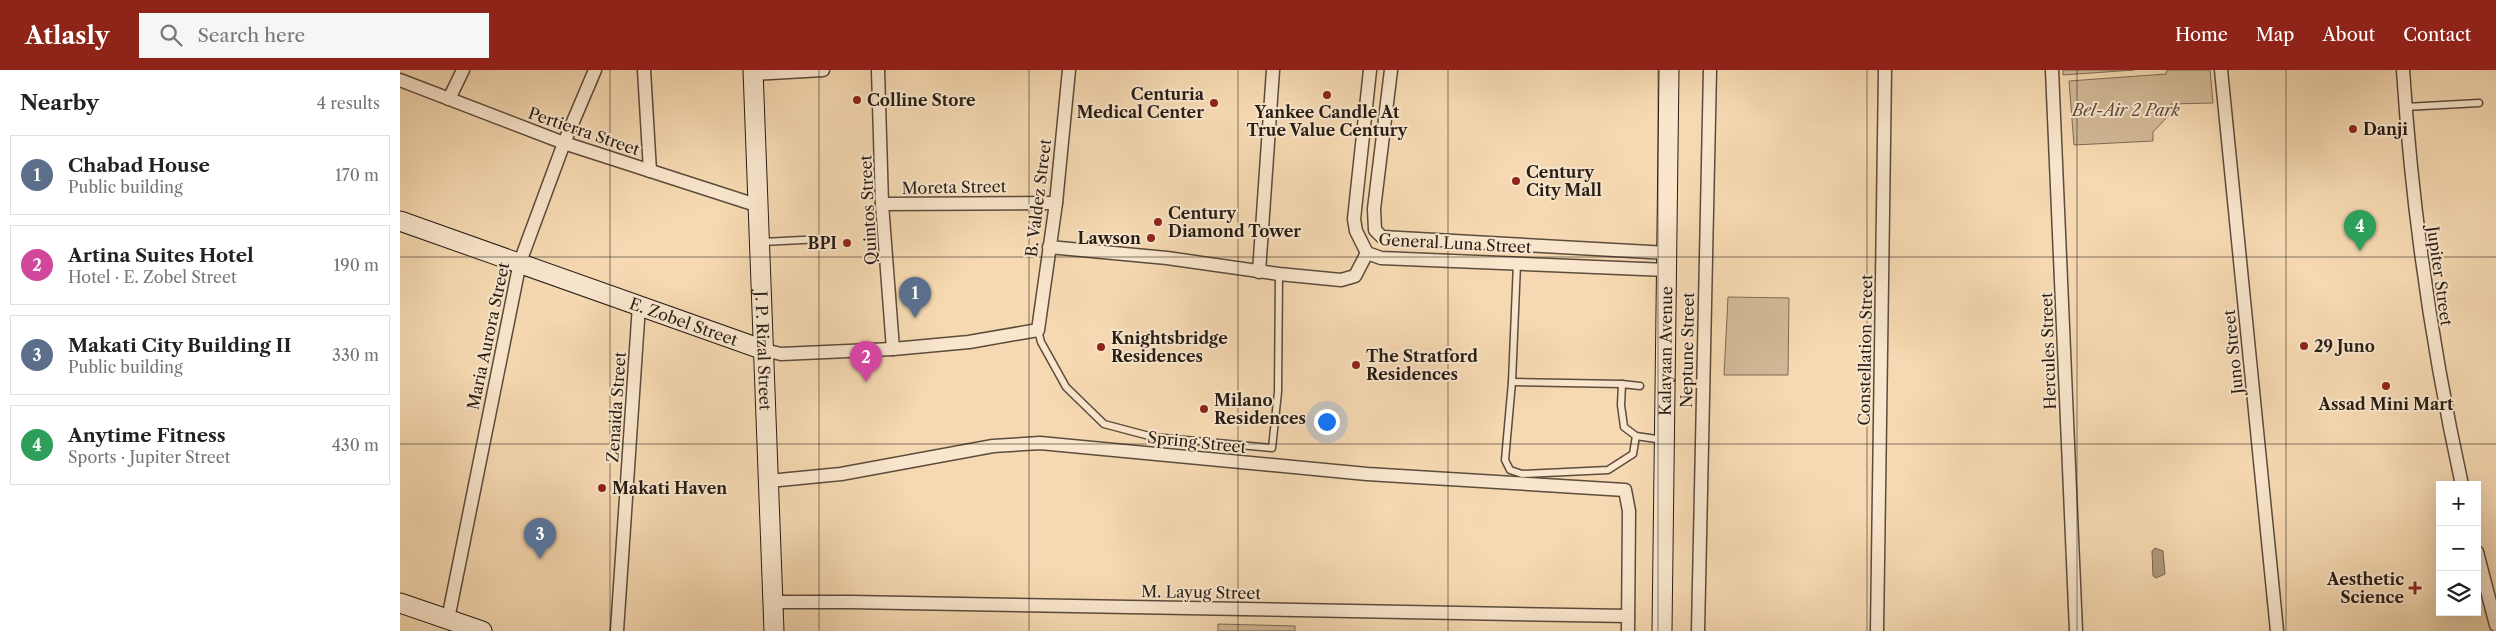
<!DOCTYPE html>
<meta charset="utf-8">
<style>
body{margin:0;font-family:"Libre Caslon Text",serif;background:#f6f6f6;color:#222}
.controls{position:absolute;right:15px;bottom:15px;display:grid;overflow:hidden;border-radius:0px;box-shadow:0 5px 20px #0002}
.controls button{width:45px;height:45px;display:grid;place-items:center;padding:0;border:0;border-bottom:1px solid #e0e0e0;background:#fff;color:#222;font:25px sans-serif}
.you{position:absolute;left:926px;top:351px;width:18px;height:18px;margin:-12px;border:4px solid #fff;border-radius:50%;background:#1a73e8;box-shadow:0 0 0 8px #1a73e833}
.badge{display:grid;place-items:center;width:32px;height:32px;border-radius:50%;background:#8f2418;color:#fff;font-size:16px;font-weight:700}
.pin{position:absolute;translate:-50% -41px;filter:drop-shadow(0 1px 2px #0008)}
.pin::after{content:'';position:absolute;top:26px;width:18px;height:15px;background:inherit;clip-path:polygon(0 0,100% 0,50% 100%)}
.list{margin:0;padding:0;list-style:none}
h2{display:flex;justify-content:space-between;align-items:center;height:65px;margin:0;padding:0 20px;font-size:21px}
h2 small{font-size:16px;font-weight:400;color:#767676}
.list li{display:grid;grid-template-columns:32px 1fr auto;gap:15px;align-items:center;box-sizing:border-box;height:80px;margin:0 10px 10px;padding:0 10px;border:1px solid #e0e0e0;border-radius:0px}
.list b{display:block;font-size:19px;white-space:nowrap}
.list p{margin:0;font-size:16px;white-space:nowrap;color:#767676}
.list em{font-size:16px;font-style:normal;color:#767676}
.icon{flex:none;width:28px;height:28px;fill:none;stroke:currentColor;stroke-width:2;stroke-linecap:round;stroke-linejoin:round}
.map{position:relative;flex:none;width:2096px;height:561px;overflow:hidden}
header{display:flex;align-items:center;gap:30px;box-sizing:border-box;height:70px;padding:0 25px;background:#8f2418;color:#fff}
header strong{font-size:24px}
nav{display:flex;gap:28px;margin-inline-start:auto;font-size:18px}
.search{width:350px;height:45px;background:#f6f6f6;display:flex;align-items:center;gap:12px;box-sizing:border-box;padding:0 18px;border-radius:0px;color:#767676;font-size:19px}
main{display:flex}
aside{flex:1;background:#fff}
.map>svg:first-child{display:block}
</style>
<header>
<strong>Atlasly</strong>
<div class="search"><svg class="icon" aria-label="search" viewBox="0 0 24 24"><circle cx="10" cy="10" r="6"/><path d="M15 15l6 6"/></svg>Search here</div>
<nav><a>Home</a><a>Map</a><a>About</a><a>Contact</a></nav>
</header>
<main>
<aside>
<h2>Nearby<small>4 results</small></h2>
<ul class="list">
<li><span class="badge" style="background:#5c6f8a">1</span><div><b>Chabad House</b><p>Public building</p></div><em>170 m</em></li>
<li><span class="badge" style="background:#d1479c">2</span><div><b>Artina Suites Hotel</b><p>Hotel · E. Zobel Street</p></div><em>190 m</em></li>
<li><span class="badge" style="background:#5c6f8a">3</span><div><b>Makati City Building II</b><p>Public building</p></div><em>330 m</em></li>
<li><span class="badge" style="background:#2e9e5b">4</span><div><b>Anytime Fitness</b><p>Sports · Jupiter Street</p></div><em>430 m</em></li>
</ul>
</aside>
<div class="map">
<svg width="2096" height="561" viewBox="0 0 2096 561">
<rect width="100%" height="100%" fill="#f6d9b2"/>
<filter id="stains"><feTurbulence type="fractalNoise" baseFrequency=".004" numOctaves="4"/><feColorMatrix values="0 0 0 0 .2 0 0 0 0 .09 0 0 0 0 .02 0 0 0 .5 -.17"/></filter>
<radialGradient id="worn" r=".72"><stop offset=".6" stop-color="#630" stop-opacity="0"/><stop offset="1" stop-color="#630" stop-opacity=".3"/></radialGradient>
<g fill="#d3b997" stroke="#7d6b56">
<path d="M 1663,0 L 1734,0 L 1663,5 Z"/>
<path d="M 1767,0 L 1810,0 L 1813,33 L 1771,34 L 1770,44 L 1753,62 L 1753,71 L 1674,75 L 1669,11 L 1766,4 Z"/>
<path d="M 1328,227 L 1389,228 L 1388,305 L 1324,305 Z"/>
<path d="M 818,554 L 895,556 L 895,561 L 818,561 Z"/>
</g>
<path fill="#b0997d" stroke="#796753" d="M 1755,478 L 1763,481 L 1765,504 L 1756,508 L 1753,506 L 1752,481 Z"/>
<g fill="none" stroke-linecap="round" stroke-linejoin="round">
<g stroke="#5b4c3c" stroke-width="9">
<g id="lane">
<path d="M 2005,37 L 2079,33"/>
<path d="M 361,172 L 422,169"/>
<path d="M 1117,193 L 1112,312 L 1105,390 L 1110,400 L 1122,404 L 1208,400 L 1233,384 L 1236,366"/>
<path d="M 638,260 L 641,272 L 666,317 L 704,354 L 753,367 L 872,378 L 878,322 L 879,204"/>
<path d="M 1112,312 L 1222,314"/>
<path d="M 1240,316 L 1222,314 L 1221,335 L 1224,357 L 1236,366 L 1263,370"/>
</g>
</g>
<g stroke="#5b4c3c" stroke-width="15">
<g id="street">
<path d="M 244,0 L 250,101"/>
<path d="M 478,0 L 482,134 L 493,279"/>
<path d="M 970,0 L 954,149 L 956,161 L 967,183 L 981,188 L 1267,200"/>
<path d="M 991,0 L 974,139 L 975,160 L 982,167 L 1268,183"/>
<path d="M 1652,0 L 1676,561"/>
<path d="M 1821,0 L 1877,561"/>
<path d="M 2003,0 C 2012,140 2032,278 2062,415"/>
<path d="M 353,4 L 423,0"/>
<path d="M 0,10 L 164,73 L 359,136"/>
<path d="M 49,29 L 63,0"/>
<path d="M 482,134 L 656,133"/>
<path d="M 649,177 L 767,188 L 879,204 L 941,210 L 955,206 L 967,183"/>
<path d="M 859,202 L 873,0"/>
<path d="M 364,280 L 381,284 L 493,279 L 569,272 L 638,260 L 656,133 L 669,0"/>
<path d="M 369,411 L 441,404 L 593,376 L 640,373 L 967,404 L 1225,420 L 1229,441 L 1228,561"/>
<path d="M 2077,482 L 2096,555"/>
<path d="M 373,532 L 450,532 L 1228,546"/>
<path d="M 48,549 L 120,192 L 164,73 L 195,0"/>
<path d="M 217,561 L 239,235"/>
<path d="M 1298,561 L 1310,0"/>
<path d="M 1477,561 L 1485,0"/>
</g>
</g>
<g stroke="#271d15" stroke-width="21">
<g id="secondary">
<path id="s1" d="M 353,0 L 374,561"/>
<path id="s2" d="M 0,151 L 364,280"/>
<path d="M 0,533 L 82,561"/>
<path id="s3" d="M 1262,561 L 1269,0"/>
</g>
</g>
<use href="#lane" stroke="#f9e6cd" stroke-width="6"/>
<use href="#street" stroke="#f9e6cd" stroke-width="12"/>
<use href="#secondary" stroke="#f9e6cd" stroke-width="19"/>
</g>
<path fill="none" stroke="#271d15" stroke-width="1" stroke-opacity="0.55" d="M 210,0 L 210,561M 419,0 L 419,561M 629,0 L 629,561M 838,0 L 838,561M 1048,0 L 1048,561M 1258,0 L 1258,561M 1467,0 L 1467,561M 1677,0 L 1677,561M 1886,0 L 1886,561M 0,187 L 2096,187M 0,374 L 2096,374"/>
<g fill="#8f2418" stroke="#f9e6cd" stroke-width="2">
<circle cx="927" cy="25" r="5"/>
<circle cx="457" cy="30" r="5"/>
<circle cx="814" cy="33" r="5"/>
<circle cx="1953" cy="59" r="5"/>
<circle cx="1116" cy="111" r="5"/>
<circle cx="758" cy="152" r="5"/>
<circle cx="751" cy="168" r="5"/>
<circle cx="447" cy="173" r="5"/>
<circle cx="1904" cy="276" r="5"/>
<circle cx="701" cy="277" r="5"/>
<circle cx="956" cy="295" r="5"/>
<circle cx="1986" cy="316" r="5"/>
<circle cx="804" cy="339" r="5"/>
<circle cx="202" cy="418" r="5"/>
<path d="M2012.5 510.5h5v5h5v5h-5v5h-5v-5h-5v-5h5z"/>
</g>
<g text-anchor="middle" stroke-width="4" stroke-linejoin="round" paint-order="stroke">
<g font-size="16" font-weight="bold" fill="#271d15" stroke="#f9e6cd" text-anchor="start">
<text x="804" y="30" text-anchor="end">Centuria<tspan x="804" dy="18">Medical Center</tspan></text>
<text x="467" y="36">Colline Store</text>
<text x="927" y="48" text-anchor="middle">Yankee Candle At<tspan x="927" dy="18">True Value Century</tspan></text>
<text x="1963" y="65">Danji</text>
<text x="1126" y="108">Century<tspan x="1126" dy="18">City Mall</tspan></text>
<text x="768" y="149">Century<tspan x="768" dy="18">Diamond Tower</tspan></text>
<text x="741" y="174" text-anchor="end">Lawson</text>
<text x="437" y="179" text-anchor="end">BPI</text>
<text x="711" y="274">Knightsbridge<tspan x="711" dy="18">Residences</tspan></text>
<text x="1914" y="282">29 Juno</text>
<text x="966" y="292">The Stratford<tspan x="966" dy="18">Residences</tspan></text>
<text x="814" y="336">Milano<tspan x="814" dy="18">Residences</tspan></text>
<text x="1986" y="340" text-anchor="middle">Assad Mini Mart</text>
<text x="212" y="424">Makati Haven</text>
<text x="2004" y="515" text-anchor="end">Aesthetic<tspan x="2004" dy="18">Science</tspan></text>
</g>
<g font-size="16" font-style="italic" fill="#5b4c3c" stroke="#f9e6cd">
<text x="1726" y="46">Bel-Air 2 Park</text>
</g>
<g font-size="16" fill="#271d15" stroke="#f9e6cd">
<text transform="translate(184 61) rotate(19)" y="6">Pertierra Street</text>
<text transform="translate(554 117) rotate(-1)" y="6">Moreta Street</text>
<text transform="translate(638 128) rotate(-83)" y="6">B. Valdez Street</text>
<text transform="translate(468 140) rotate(-93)" y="6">Quintos Street</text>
<text transform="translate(1055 173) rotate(3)" y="6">General Luna Street</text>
<text transform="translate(2040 206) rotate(82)" y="6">Jupiter Street</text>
<text dy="6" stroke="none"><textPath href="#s2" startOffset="301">E. Zobel Street</textPath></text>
<text transform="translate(88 266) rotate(-78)" y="6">Maria Aurora Street</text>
<text dy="6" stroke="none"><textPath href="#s1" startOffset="281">J. P. Rizal Street</textPath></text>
<text dy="6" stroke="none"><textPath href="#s3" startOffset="280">Kalayaan Avenue</textPath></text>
<text transform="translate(1287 280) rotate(-89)" y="6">Neptune Street</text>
<text transform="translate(1465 280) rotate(-89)" y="6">Constellation Street</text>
<text transform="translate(1648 281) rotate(-92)" y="6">Hercules Street</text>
<text transform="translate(1833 282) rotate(-96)" y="6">Juno Street</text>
<text transform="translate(216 337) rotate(-86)" y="6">Zenaida Street</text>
<text transform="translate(797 372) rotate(6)" y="6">Spring Street</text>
<text transform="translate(801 522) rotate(1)" y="6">M. Layug Street</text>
</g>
</g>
<rect width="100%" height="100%" filter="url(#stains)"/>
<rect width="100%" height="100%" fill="url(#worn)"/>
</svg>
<div class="controls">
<button>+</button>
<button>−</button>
<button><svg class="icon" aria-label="layers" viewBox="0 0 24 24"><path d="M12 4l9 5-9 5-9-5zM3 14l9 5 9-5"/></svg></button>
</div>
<div class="you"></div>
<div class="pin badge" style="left:515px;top:248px;background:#5c6f8a">1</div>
<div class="pin badge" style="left:466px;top:312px;background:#d1479c">2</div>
<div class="pin badge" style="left:140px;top:489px;background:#5c6f8a">3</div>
<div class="pin badge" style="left:1960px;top:181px;background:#2e9e5b">4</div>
</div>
</main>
